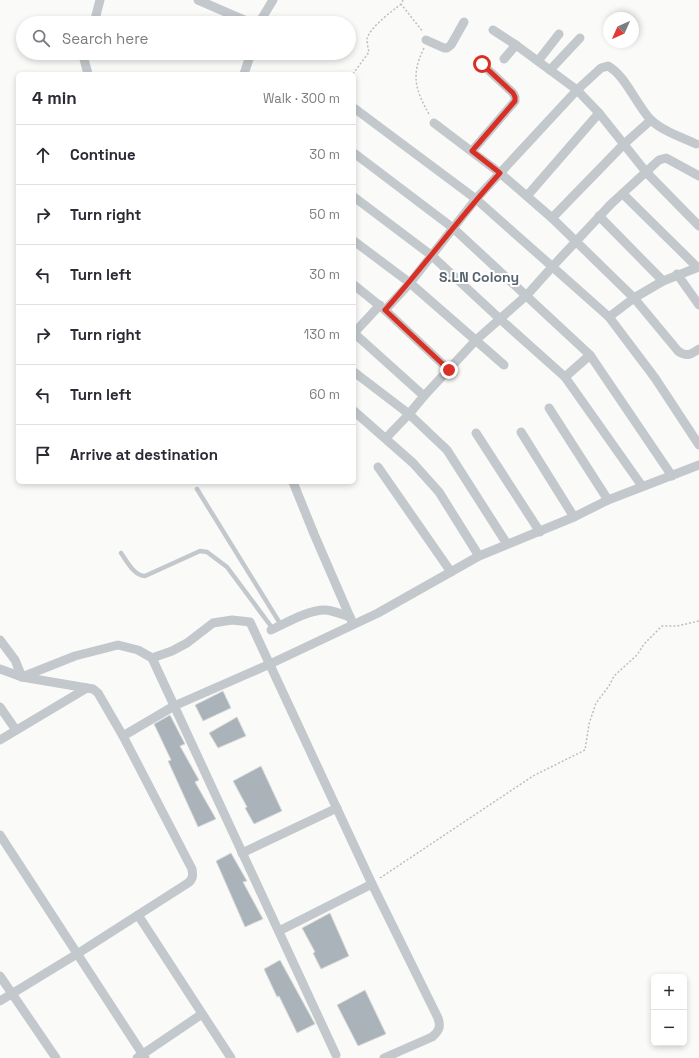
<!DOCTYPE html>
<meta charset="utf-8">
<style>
body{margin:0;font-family:"Space Grotesk",sans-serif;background:#f7f7f7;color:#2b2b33}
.controls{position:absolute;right:12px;bottom:12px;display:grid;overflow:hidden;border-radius:6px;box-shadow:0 2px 6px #0003}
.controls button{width:36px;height:36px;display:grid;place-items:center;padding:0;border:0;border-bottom:1px solid #e1e1e2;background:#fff;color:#2b2b33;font:20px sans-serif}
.compass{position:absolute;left:603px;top:12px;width:36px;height:36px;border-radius:50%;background:#fff;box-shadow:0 2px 6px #0003;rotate:225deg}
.stop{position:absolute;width:12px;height:12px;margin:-9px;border:3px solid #d93025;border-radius:50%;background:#fff}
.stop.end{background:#d93025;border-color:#fff;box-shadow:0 1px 4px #0008}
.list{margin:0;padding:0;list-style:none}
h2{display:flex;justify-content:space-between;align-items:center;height:52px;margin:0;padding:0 16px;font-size:17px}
h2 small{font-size:13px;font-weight:400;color:#7c7c81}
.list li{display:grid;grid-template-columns:26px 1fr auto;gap:12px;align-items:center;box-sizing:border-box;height:60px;padding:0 16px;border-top:1px solid #e1e1e2}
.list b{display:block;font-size:15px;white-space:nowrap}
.list em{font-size:13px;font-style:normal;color:#7c7c81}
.icon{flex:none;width:22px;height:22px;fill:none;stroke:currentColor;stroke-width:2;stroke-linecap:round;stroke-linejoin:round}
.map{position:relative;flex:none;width:699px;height:1058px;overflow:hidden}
.search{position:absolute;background:#fff;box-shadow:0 2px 6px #0003;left:16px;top:16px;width:340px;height:44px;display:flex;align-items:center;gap:10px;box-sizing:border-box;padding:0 14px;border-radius:22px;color:#7c7c81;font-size:15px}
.panel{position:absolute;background:#fff;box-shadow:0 2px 6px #0003;left:16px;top:72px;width:340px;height:412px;border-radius:6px}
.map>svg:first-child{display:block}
</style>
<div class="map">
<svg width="699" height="1058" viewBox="0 0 699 1058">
<rect width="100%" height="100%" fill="#fafaf8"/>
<g fill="#aab3b9" stroke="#dcdcda">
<path d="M 223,691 L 231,708 L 203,721 L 195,705 Z"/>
<path d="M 170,715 L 185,744 L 180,746 L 199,780 L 195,782 L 216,819 L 198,827 L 168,761 L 171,760 L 154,724 Z"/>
<path d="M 237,717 L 246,736 L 218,748 L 209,733 Z"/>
<path d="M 261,766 L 282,811 L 254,824 L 245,808 L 247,807 L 233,781 Z"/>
<path d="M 231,853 L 247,881 L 243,882 L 263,919 L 245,927 L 216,861 Z"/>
<path d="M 330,913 L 349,956 L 321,969 L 313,953 L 315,952 L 302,928 Z"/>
<path d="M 280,960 L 315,1024 L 297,1033 L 279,996 L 277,997 L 264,969 Z"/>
<path d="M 365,990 L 386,1034 L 358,1046 L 337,1005 Z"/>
</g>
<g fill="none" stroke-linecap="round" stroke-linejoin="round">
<g stroke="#bbbfc2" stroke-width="1.5" stroke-dasharray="2 2" stroke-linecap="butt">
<path d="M 403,0 L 401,4 L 423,32"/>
<path d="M 424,48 C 410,76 416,91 430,116"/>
<path d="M 353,74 L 369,52 C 368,48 367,43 367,39 C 370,27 391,12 401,4"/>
<path d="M 380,878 L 533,776 L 585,750 L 589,724 L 596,703 L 609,686 L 614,676 L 637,655 L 644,644 L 662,626 L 677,626 L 699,621"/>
</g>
<g stroke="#c3c8cc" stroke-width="4.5">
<path d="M 197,489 L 281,625"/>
<path d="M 121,553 C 127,561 134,576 145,576 L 200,551 L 207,552 L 227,567 L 273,629"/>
</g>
<g stroke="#c3c8cc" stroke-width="9">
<path d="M 198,0 L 251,23"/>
<path d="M 94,23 L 100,0"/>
<path d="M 259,23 L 273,0"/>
<path d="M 493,30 L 516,45 L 577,90 L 599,113 L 646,172 L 699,226"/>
<path d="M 426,40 L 444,48 L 447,48 L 451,45 L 464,22"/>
<path d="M 86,53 L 84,59 L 88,74"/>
<path d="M 504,59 L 516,45"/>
<path d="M 538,61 L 559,34"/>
<path d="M 550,70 L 580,38"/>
<path d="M 244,74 L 251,53"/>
<path d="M 354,108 L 476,199 L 609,317 L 655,378 L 699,445"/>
<path d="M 434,123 L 500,173 L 552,218 L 634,298 L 678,351 C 687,357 690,355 699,349"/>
<path d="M 472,151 L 515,101 L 515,97 L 513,93 L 482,64"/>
<path d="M 354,153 L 453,228 L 590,355 L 672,476"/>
<path d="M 623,194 L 697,267"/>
<path d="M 527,196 L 599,113"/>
<path d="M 354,197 L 431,255 L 500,319 L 565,377 L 642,486"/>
<path d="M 599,216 L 663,281"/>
<path d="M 552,218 L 624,144 L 651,120"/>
<path d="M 354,241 L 410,283 L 504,365"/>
<path d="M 677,274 L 699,305"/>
<path d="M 354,285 L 385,310 L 449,370"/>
<path d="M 385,310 L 410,283 L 476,199 L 577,90 L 601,68 L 608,66 C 625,75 636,104 650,119 C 662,131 681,137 696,144"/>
<path d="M 609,317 L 634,298 L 663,281 L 699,267"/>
<path d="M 354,333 L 424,396"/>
<path d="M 354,333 L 380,305"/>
<path d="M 354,372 L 409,414 L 447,450 L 507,544"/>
<path d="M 565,377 L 590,355"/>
<path d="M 549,408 L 608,500"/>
<path d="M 354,411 L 413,463 L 439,492 L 479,556"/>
<path d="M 521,432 L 574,517"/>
<path d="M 476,433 L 540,532"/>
<path d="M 386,438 L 409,414 L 424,396 L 476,340 L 527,295 L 552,267 L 611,204 L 659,160 L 666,158 L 699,176"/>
<path d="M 378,467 L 451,572"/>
<path d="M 293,482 L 314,534 L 353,624"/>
<path d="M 271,630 C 286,623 310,609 326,610 C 334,611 342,614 350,617"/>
<path d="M 0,640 L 15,660 L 22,677 L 75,656 L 118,645 L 138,650 L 152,658 L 172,651 L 187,643 L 213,623 L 232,620 L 250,622 L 372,884 L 438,1018 C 441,1027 439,1031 432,1037 L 384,1058"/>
<path d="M 152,658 L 336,1055"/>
<path d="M 0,669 L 22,677 L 93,689 L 98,693 L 123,736 L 192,869 C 193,876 193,879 188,883 L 77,954 L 0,1001"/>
<path d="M 0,707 L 16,730"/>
<path d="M 123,736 L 174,706 L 270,664 L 378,613 L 479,556 L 574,517 L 608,500 L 699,465"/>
<path d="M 0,740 L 87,688"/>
<path d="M 0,835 L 145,1058"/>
<path d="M 242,853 L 337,808"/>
<path d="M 138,915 L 231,1058"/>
<path d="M 279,931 L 372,884"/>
<path d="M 0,976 L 56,1058"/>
<path d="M 137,1058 L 202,1014"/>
</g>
</g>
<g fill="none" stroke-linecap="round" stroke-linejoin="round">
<path stroke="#d93025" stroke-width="5" d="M 449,370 L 385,310 C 425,265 460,217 500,173 L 472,151 L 515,101 L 515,97 L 513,93 L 482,64"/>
</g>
<g text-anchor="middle" stroke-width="4" stroke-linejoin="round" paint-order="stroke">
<g font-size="14" font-weight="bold" fill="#57646e" stroke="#fff">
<text x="479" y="282">S.LN Colony</text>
</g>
</g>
</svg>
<div class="controls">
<button>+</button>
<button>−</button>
</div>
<svg class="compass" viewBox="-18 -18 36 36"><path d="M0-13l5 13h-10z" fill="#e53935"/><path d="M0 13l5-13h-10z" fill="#7c7c81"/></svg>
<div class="stop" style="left:482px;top:64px"></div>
<div class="stop end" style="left:449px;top:370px"></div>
<div class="search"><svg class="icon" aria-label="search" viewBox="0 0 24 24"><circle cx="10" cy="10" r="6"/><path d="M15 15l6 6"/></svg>Search here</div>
<section class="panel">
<h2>4 min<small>Walk · 300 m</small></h2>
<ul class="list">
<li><svg class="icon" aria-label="ahead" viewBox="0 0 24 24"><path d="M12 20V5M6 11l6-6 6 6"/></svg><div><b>Continue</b></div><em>30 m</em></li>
<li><svg class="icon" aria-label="right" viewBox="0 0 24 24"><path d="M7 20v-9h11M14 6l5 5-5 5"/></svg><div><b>Turn right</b></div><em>50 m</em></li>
<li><svg class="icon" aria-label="left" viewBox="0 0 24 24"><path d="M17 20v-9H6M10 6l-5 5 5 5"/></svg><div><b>Turn left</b></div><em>30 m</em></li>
<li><svg class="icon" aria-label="right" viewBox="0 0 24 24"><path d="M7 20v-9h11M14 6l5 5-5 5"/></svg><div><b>Turn right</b></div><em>130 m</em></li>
<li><svg class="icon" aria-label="left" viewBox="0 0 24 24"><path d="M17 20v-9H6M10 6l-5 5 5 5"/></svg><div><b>Turn left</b></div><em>60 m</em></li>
<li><svg class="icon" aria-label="arrive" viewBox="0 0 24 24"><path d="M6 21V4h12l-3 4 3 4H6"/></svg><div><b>Arrive at destination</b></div></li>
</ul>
</section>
</div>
